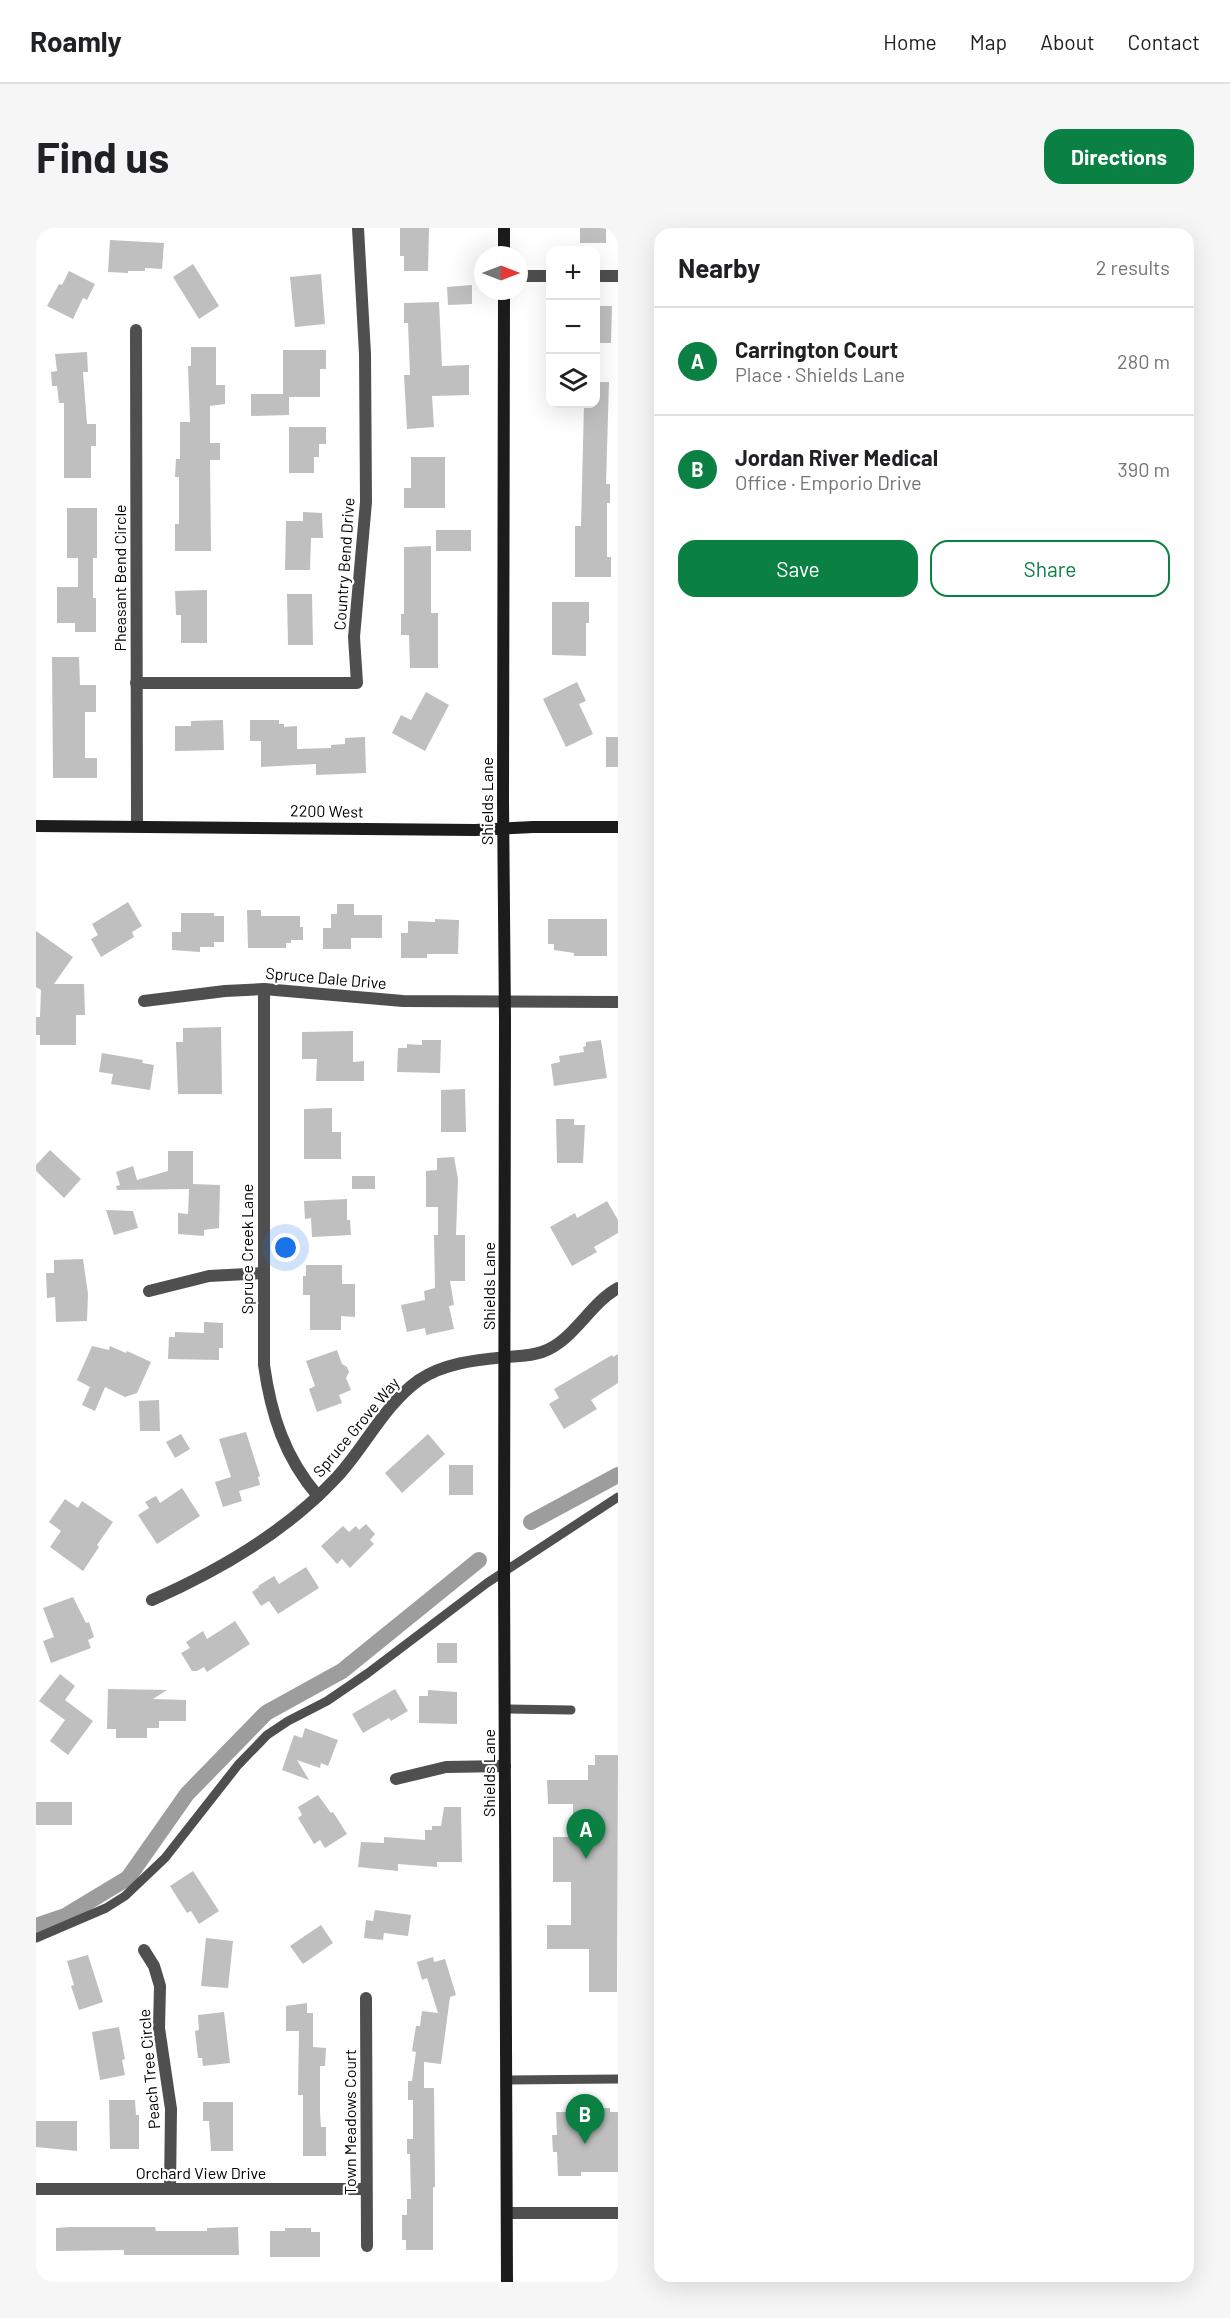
<!DOCTYPE html>
<meta charset="utf-8">
<style>
body{margin:0;font-family:Barlow,sans-serif;background:#f6f6f6;color:#202124}
.controls{position:absolute;right:18px;top:18px;display:grid;overflow:hidden;border-radius:12px;box-shadow:0 6px 24px #0002}
.controls button{width:54px;height:54px;display:grid;place-items:center;padding:0;border:0;border-bottom:2px solid #e0e0e0;background:#fff;color:#202124;font:30px sans-serif}
.compass{position:absolute;left:438px;top:18px;width:54px;height:54px;border-radius:50%;background:#fff;box-shadow:0 6px 24px #0002;rotate:90deg}
.you{position:absolute;left:250px;top:1020px;width:21px;height:21px;margin:-15px;border:4px solid #fff;border-radius:50%;background:#1a73e8;box-shadow:0 0 0 9px #1a73e833}
.badge{display:grid;place-items:center;width:39px;height:39px;border-radius:50%;background:#0b8043;color:#fff;font-size:20px;font-weight:700}
.pin{position:absolute;translate:-50% -50px;filter:drop-shadow(0 2px 3px #0008)}
.pin::after{content:'';position:absolute;top:32px;width:21px;height:18px;background:inherit;clip-path:polygon(0 0,100% 0,50% 100%)}
.list{margin:0;padding:0;list-style:none}
h2{display:flex;justify-content:space-between;align-items:center;height:78px;margin:0;padding:0 24px;font-size:26px}
h2 small{font-size:20px;font-weight:400;color:#757577}
.list li{display:grid;grid-template-columns:39px 1fr auto;gap:18px;align-items:center;box-sizing:border-box;height:108px;padding:0 24px;border-top:2px solid #e0e0e0}
.list b{display:block;font-size:22px;white-space:nowrap}
.list p{margin:0;font-size:20px;white-space:nowrap;color:#757577}
.list em{font-size:20px;font-style:normal;color:#757577}
.actions{display:flex;gap:12px;padding:18px 24px}
.actions a{flex:1;padding:14px 0;border:2px solid #0b8043;border-radius:18px;text-align:center;font-size:21px;color:#0b8043}
.actions .main{background:#0b8043;color:#fff}
.icon{flex:none;width:33px;height:33px;fill:none;stroke:currentColor;stroke-width:2;stroke-linecap:round;stroke-linejoin:round}
.map{position:relative;flex:none;width:582px;height:2054px;overflow:hidden;border-radius:18px}
header{display:flex;align-items:center;gap:36px;box-sizing:border-box;height:84px;padding:0 30px;background:#fff;border-bottom:2px solid #e0e0e0}
header strong{font-size:28px}
nav{display:flex;gap:33px;margin-inline-start:auto;font-size:21px}
.intro{display:flex;align-items:center;justify-content:space-between;box-sizing:border-box;height:144px;padding:0 36px}
h1{margin:0;font-size:42px}
.button{padding:15px 27px;border-radius:18px;background:#0b8043;color:#fff;font-size:21px;font-weight:700}
main{display:flex;gap:36px;padding:0 36px}
aside{flex:1;background:#fff;border-radius:18px;box-shadow:0 6px 24px #0002}
.map>svg:first-child{display:block}
</style>
<header>
<strong>Roamly</strong>
<nav><a>Home</a><a>Map</a><a>About</a><a>Contact</a></nav>
</header>
<div class="intro"><h1>Find us</h1><a class="button">Directions</a></div>
<main>
<div class="map">
<svg width="582" height="2054" viewBox="0 0 582 2054">
<rect width="100%" height="100%" fill="#fff"/>
<g fill="none" stroke-linecap="round" stroke-linejoin="round">
<g stroke="#9d9d9d" stroke-width="16">
<path d="M 495,1294 L 582,1247"/>
<path d="M 0,1698 L 29,1688 L 92,1650 L 151,1566 L 230,1485 L 306,1443 L 443,1332"/>
</g>
</g>
<g fill="#bfbfbf">
<path d="M 364,0 L 393,0 L 392,43 L 368,43 L 368,28 L 364,28 Z"/>
<rect x="544" y="0" width="26" height="15"/>
<path d="M 74,12 L 128,15 L 126,41 L 109,40 L 109,43 L 92,43 L 92,45 L 72,44 Z"/>
<path d="M 157,36 L 183,78 L 163,91 L 137,49 Z"/>
<path d="M 33,43 L 59,56 L 51,72 L 47,70 L 37,91 L 11,78 L 23,56 L 26,57 Z"/>
<path d="M 285,46 L 289,96 L 259,99 L 254,49 Z"/>
<path d="M 436,57 L 436,76 L 412,77 L 411,59 Z"/>
<path d="M 403,74 L 406,138 L 433,137 L 433,167 L 396,168 L 398,199 L 371,201 L 368,147 L 374,147 L 372,95 L 368,95 L 368,75 Z"/>
<path d="M 560,78 L 576,78 L 575,115 L 560,115 Z"/>
<path d="M 155,119 L 180,119 L 180,157 L 189,157 L 189,176 L 174,178 L 174,215 L 184,215 L 184,232 L 174,232 L 175,323 L 139,323 L 139,296 L 143,296 L 143,249 L 139,249 L 140,231 L 144,231 L 144,194 L 154,194 L 152,138 L 155,138 Z"/>
<path d="M 247,122 L 290,122 L 290,141 L 284,141 L 284,169 L 253,169 L 253,187 L 215,188 L 215,166 L 247,166 Z"/>
<path d="M 51,124 L 52,144 L 47,144 L 51,196 L 60,196 L 60,218 L 55,218 L 55,250 L 28,250 L 28,175 L 23,175 L 21,158 L 16,158 L 15,144 L 21,143 L 19,126 Z"/>
<path d="M 560,154 L 573,154 L 570,256 L 574,256 L 574,275 L 571,275 L 571,329 L 575,329 L 575,349 L 539,349 L 539,298 L 545,298 L 548,176 L 560,176 Z"/>
<path d="M 253,199 L 290,199 L 290,216 L 283,216 L 283,229 L 278,229 L 278,245 L 253,245 Z"/>
<path d="M 375,229 L 409,229 L 409,280 L 368,280 L 368,260 L 375,260 Z"/>
<path d="M 31,280 L 61,280 L 61,330 L 57,330 L 57,370 L 60,370 L 60,404 L 39,404 L 39,395 L 21,395 L 21,359 L 42,359 L 42,330 L 31,330 Z"/>
<path d="M 267,284 L 286,285 L 287,310 L 275,310 L 274,342 L 249,342 L 250,293 L 267,293 Z"/>
<rect x="400" y="302" width="35" height="21"/>
<path d="M 395,318 L 395,385 L 402,385 L 402,440 L 374,440 L 373,407 L 365,407 L 365,386 L 368,386 L 368,319 Z"/>
<path d="M 171,362 L 171,415 L 145,415 L 145,387 L 140,387 L 139,363 Z"/>
<path d="M 251,366 L 276,366 L 277,417 L 252,417 Z"/>
<path d="M 516,374 L 553,374 L 553,395 L 550,395 L 550,428 L 516,427 Z"/>
<path d="M 16,429 L 43,429 L 44,457 L 60,457 L 60,484 L 49,484 L 49,530 L 61,530 L 61,550 L 17,550 Z"/>
<path d="M 541,454 L 550,473 L 543,476 L 557,506 L 530,519 L 507,471 Z"/>
<path d="M 390,464 L 413,477 L 389,523 L 356,505 L 365,487 L 375,492 Z"/>
<path d="M 187,492 L 188,522 L 139,523 L 139,498 L 155,498 L 155,493 Z"/>
<path d="M 214,492 L 243,492 L 243,496 L 248,496 L 248,499 L 261,498 L 261,521 L 295,520 L 295,517 L 309,516 L 309,510 L 329,509 L 330,545 L 280,547 L 280,536 L 225,539 L 225,513 L 214,513 Z"/>
<rect x="570" y="509" width="12" height="30"/>
<path d="M 92,674 L 106,698 L 96,704 L 98,709 L 65,729 L 55,711 L 62,707 L 56,696 Z"/>
<path d="M 301,676 L 318,676 L 318,687 L 346,687 L 346,710 L 315,710 L 315,721 L 287,721 L 287,700 L 295,700 L 295,686 L 301,686 Z"/>
<path d="M 211,682 L 225,682 L 225,688 L 264,688 L 264,699 L 267,699 L 267,712 L 255,712 L 255,715 L 250,715 L 250,720 L 212,720 Z"/>
<path d="M 145,685 L 178,685 L 178,688 L 188,688 L 188,714 L 178,714 L 178,719 L 164,719 L 164,724 L 136,722 L 136,704 L 145,704 Z"/>
<path d="M 399,691 L 423,692 L 422,726 L 391,726 L 391,730 L 365,730 L 365,705 L 372,705 L 372,693 L 399,694 Z"/>
<path d="M 512,691 L 571,691 L 571,728 L 538,728 L 538,725 L 518,722 L 518,716 L 512,716 Z"/>
<path d="M 0,703 L 37,729 L 18,756 L 48,756 L 49,787 L 40,787 L 40,817 L 4,817 L 4,807 L 0,807 L 0,789 L 4,789 L 5,762 L 0,759 Z"/>
<path d="M 185,799 L 186,866 L 142,866 L 140,814 L 147,814 L 147,800 Z"/>
<path d="M 317,803 L 317,834 L 328,833 L 328,853 L 280,853 L 281,831 L 266,831 L 266,804 Z"/>
<path d="M 386,812 L 405,812 L 404,845 L 361,844 L 362,820 L 371,820 L 371,816 L 386,817 Z"/>
<path d="M 565,812 L 571,850 L 518,858 L 515,836 L 524,834 L 523,828 L 548,824 L 547,819 L 550,818 L 550,814 Z"/>
<path d="M 66,825 L 107,832 L 106,835 L 118,837 L 114,862 L 75,856 L 77,846 L 63,844 Z"/>
<path d="M 429,861 L 430,904 L 405,904 L 405,862 Z"/>
<path d="M 296,880 L 296,904 L 305,904 L 305,931 L 268,931 L 268,881 Z"/>
<path d="M 520,891 L 538,891 L 538,897 L 549,897 L 547,935 L 521,935 Z"/>
<path d="M 14,922 L 45,951 L 28,970 L 0,943 L 0,937 Z"/>
<path d="M 132,923 L 157,923 L 157,956 L 184,957 L 183,1000 L 168,1002 L 168,1008 L 142,1006 L 142,985 L 152,986 L 153,961 L 81,962 L 80,958 L 84,957 L 80,944 L 97,938 L 101,952 L 132,943 Z"/>
<path d="M 418,929 L 422,951 L 420,1007 L 429,1007 L 429,1053 L 414,1053 L 418,1077 L 413,1078 L 418,1101 L 390,1107 L 389,1100 L 371,1104 L 365,1077 L 389,1072 L 388,1063 L 399,1060 L 398,1007 L 402,1007 L 402,979 L 390,979 L 390,943 L 401,942 L 401,930 Z"/>
<rect x="316" y="948" width="23" height="13"/>
<path d="M 311,971 L 311,992 L 314,992 L 315,1007 L 276,1009 L 275,990 L 269,991 L 268,973 Z"/>
<path d="M 571,973 L 582,992 L 582,1005 L 558,1019 L 561,1024 L 536,1038 L 514,999 L 539,985 L 541,990 Z"/>
<path d="M 70,982 L 97,983 L 102,1000 L 78,1007 Z"/>
<path d="M 47,1031 L 52,1066 L 51,1093 L 20,1094 L 19,1069 L 11,1070 L 10,1045 L 18,1045 L 18,1032 Z"/>
<path d="M 270,1037 L 306,1037 L 306,1056 L 319,1056 L 319,1089 L 305,1088 L 305,1102 L 274,1102 L 274,1067 L 267,1067 L 267,1048 L 270,1048 Z"/>
<path d="M 168,1094 L 187,1095 L 187,1120 L 183,1120 L 183,1132 L 132,1131 L 133,1109 L 139,1109 L 139,1104 L 168,1105 Z"/>
<path d="M 56,1118 L 73,1122 L 74,1118 L 90,1125 L 91,1123 L 115,1134 L 101,1165 L 89,1169 L 69,1159 L 59,1183 L 46,1177 L 54,1159 L 41,1152 Z"/>
<path d="M 301,1122 L 306,1136 L 311,1139 L 313,1144 L 310,1150 L 315,1162 L 303,1167 L 306,1175 L 281,1184 L 273,1161 L 279,1158 L 270,1133 Z"/>
<path d="M 582,1126 L 582,1155 L 555,1172 L 561,1181 L 528,1201 L 513,1176 L 523,1170 L 518,1161 L 576,1127 L 577,1129 Z"/>
<path d="M 123,1172 L 124,1203 L 104,1203 L 103,1173 Z"/>
<path d="M 210,1204 L 224,1248 L 222,1249 L 224,1257 L 203,1263 L 206,1273 L 187,1279 L 179,1254 L 195,1249 L 183,1211 Z"/>
<path d="M 145,1206 L 154,1221 L 139,1230 L 130,1214 Z"/>
<path d="M 392,1206 L 409,1226 L 366,1265 L 349,1245 Z"/>
<rect x="413" y="1237" width="24" height="30"/>
<path d="M 146,1260 L 164,1288 L 121,1316 L 102,1287 L 113,1280 L 109,1274 L 120,1268 L 124,1275 Z"/>
<path d="M 29,1271 L 42,1280 L 46,1273 L 77,1294 L 61,1317 L 63,1319 L 47,1343 L 14,1319 L 25,1303 L 13,1294 Z"/>
<path d="M 330,1296 L 339,1306 L 334,1312 L 338,1316 L 314,1340 L 306,1331 L 301,1336 L 285,1318 L 307,1298 L 313,1304 L 320,1298 L 323,1302 Z"/>
<path d="M 270,1339 L 283,1360 L 242,1386 L 233,1373 L 225,1378 L 216,1364 L 223,1359 L 222,1358 L 238,1348 L 243,1356 Z"/>
<path d="M 37,1369 L 50,1395 L 53,1394 L 58,1409 L 52,1412 L 55,1420 L 15,1435 L 7,1413 L 18,1409 L 7,1380 Z"/>
<path d="M 199,1393 L 214,1416 L 171,1444 L 168,1439 L 161,1443 L 156,1443 L 145,1425 L 154,1420 L 150,1414 L 167,1403 L 171,1411 Z"/>
<rect x="401" y="1415" width="20" height="20"/>
<path d="M 24,1446 L 39,1458 L 29,1472 L 57,1493 L 32,1527 L 14,1513 L 29,1492 L 3,1473 Z"/>
<path d="M 72,1461 L 131,1462 L 117,1471 L 150,1472 L 150,1493 L 123,1493 L 123,1500 L 111,1500 L 111,1510 L 80,1510 L 80,1501 L 71,1501 Z"/>
<path d="M 359,1461 L 372,1483 L 355,1493 L 353,1490 L 327,1505 L 316,1486 Z"/>
<path d="M 392,1462 L 421,1464 L 421,1496 L 383,1495 L 383,1468 L 392,1468 Z"/>
<path d="M 269,1500 L 302,1512 L 292,1538 L 285,1535 L 284,1540 L 261,1532 L 273,1552 L 246,1542 L 258,1507 L 266,1510 Z"/>
<path d="M 559,1527 L 582,1527 L 581,1764 L 553,1764 L 553,1721 L 511,1721 L 511,1697 L 535,1697 L 535,1654 L 517,1654 L 517,1609 L 537,1609 L 537,1576 L 512,1576 L 511,1552 L 552,1552 L 552,1537 L 559,1537 Z"/>
<path d="M 282,1567 L 295,1585 L 297,1584 L 311,1606 L 289,1620 L 284,1612 L 278,1616 L 262,1590 L 266,1587 L 262,1579 Z"/>
<rect x="0" y="1574" width="36" height="23"/>
<path d="M 408,1579 L 425,1579 L 426,1634 L 401,1634 L 401,1639 L 362,1636 L 362,1643 L 322,1639 L 325,1614 L 348,1615 L 348,1609 L 389,1612 L 389,1602 L 396,1602 L 396,1598 L 405,1598 Z"/>
<path d="M 157,1643 L 183,1683 L 163,1696 L 155,1683 L 151,1685 L 134,1658 Z"/>
<path d="M 339,1682 L 375,1687 L 372,1708 L 348,1705 L 347,1712 L 328,1710 L 330,1692 L 337,1693 Z"/>
<path d="M 285,1697 L 297,1715 L 267,1736 L 254,1718 Z"/>
<path d="M 170,1710 L 197,1713 L 192,1760 L 165,1758 Z"/>
<path d="M 52,1727 L 67,1774 L 43,1782 L 35,1758 L 38,1757 L 31,1733 Z"/>
<path d="M 397,1729 L 398,1734 L 409,1731 L 420,1767 L 414,1769 L 405,1836 L 388,1834 L 388,1860 L 398,1860 L 399,1959 L 397,1959 L 397,2022 L 370,2022 L 370,2012 L 366,2012 L 366,1987 L 371,1987 L 371,1971 L 375,1971 L 374,1926 L 371,1926 L 371,1911 L 377,1911 L 377,1872 L 372,1872 L 372,1853 L 376,1853 L 380,1824 L 376,1823 L 380,1798 L 384,1798 L 386,1783 L 402,1785 L 391,1750 L 386,1752 L 381,1734 Z"/>
<path d="M 271,1775 L 271,1785 L 277,1785 L 277,1819 L 290,1820 L 289,1838 L 284,1838 L 284,1884 L 285,1899 L 290,1899 L 290,1928 L 267,1928 L 267,1867 L 262,1867 L 263,1803 L 250,1803 L 250,1778 Z"/>
<path d="M 188,1784 L 194,1835 L 167,1838 L 166,1830 L 162,1830 L 159,1803 L 163,1802 L 162,1787 Z"/>
<path d="M 83,1799 L 89,1831 L 86,1832 L 89,1847 L 64,1852 L 56,1804 Z"/>
<path d="M 73,1872 L 99,1872 L 100,1887 L 103,1887 L 103,1921 L 74,1921 Z"/>
<path d="M 167,1874 L 197,1874 L 197,1923 L 175,1923 L 173,1893 L 167,1893 Z"/>
<path d="M 550,1880 L 574,1880 L 574,1884 L 582,1884 L 582,1944 L 545,1944 L 545,1948 L 522,1948 L 521,1924 L 517,1924 L 516,1907 L 521,1907 L 520,1884 L 550,1884 Z"/>
<path d="M 0,1893 L 41,1893 L 41,1923 L 0,1919 Z"/>
<path d="M 34,1999 L 119,1999 L 120,2003 L 171,2003 L 171,2000 L 202,1999 L 203,2027 L 88,2027 L 88,2022 L 20,2023 L 20,2000 Z"/>
<path d="M 249,2000 L 275,2000 L 275,2004 L 284,2004 L 284,2029 L 234,2029 L 234,2003 L 249,2003 Z"/>
</g>
<g fill="none" stroke-linecap="round" stroke-linejoin="round">
<g stroke="#4f4f4f" stroke-width="9">
<path d="M 469,1481 L 535,1482"/>
<path d="M 0,1710 L 70,1680 L 89,1668 L 129,1630 L 202,1537 L 231,1507 L 252,1493 L 291,1473 L 332,1445 L 451,1355 L 582,1269"/>
<path d="M 471,1852 L 582,1851"/>
</g>
<g stroke="#4f4f4f" stroke-width="12">
<path d="M 483,48 L 514,48"/>
<path d="M 560,48 L 582,48"/>
<path d="M 100,102 L 101,597"/>
<path d="M 100,455 L 321,455 L 318,409 L 330,274 L 329,126 L 322,0"/>
<path d="M 228,761 L 228,1137 C 235,1187 249,1230 282,1268"/>
<path d="M 108,773 L 189,763 L 228,761 L 367,773 L 582,774"/>
<path d="M 113,1063 L 173,1048 L 228,1045"/>
<path d="M 116,1372 C 182,1343 251,1303 301,1249 C 329,1219 348,1177 383,1152 C 408,1135 440,1132 470,1129 C 482,1128 495,1128 506,1124 C 538,1113 553,1076 582,1060"/>
<path d="M 360,1551 L 410,1539 L 469,1538"/>
<path d="M 108,1722 L 118,1738 L 124,1758 L 123,1800 L 135,1881 L 134,1961"/>
<path d="M 330,1770 L 331,2018"/>
<path d="M 0,1961 L 330,1961"/>
<path d="M 472,1985 L 582,1985"/>
</g>
<g stroke="#1c1c1c" stroke-width="12">
<path d="M 468,27 L 468,0"/>
<path d="M 468,63 L 467,574 L 469,792 L 468,1342 L 471,2054"/>
<path d="M 0,598 L 439,602 L 497,599 L 582,599"/>
</g>
</g>
<g text-anchor="middle" stroke-width="4.5" stroke-linejoin="round" paint-order="stroke">
<g font-size="16" fill="#000" stroke="#fff">
<text transform="translate(308 336) rotate(-86)" y="6">Country Bend Drive</text>
<text transform="translate(84 350) rotate(-90)" y="6">Pheasant Bend Circle</text>
<text transform="translate(451 573) rotate(-90)" y="6">Shields Lane</text>
<text transform="translate(291 583) rotate(1)" y="6">2200 West</text>
<text transform="translate(290 750) rotate(5)" y="6">Spruce Dale Drive</text>
<text transform="translate(211 1021) rotate(-90)" y="6">Spruce Creek Lane</text>
<text transform="translate(453 1058) rotate(-90)" y="6">Shields Lane</text>
<text transform="translate(320 1199) rotate(-50)" y="6">Spruce Grove Way</text>
<text transform="translate(453 1545) rotate(-90)" y="6">Shields Lane</text>
<text transform="translate(113 1841) rotate(-95)" y="6">Peach Tree Circle</text>
<text transform="translate(314 1894) rotate(-90)" y="6">Town Meadows Court</text>
<text x="165" y="1951">Orchard View Drive</text>
</g>
</g>
</svg>
<div class="controls">
<button>+</button>
<button>−</button>
<button><svg class="icon" aria-label="layers" viewBox="0 0 24 24"><path d="M12 4l9 5-9 5-9-5zM3 14l9 5 9-5"/></svg></button>
</div>
<svg class="compass" viewBox="-18 -18 36 36"><path d="M0-13l5 13h-10z" fill="#e53935"/><path d="M0 13l5-13h-10z" fill="#757577"/></svg>
<div class="you"></div>
<div class="pin badge" style="left:550px;top:1631px">A</div>
<div class="pin badge" style="left:549px;top:1916px">B</div>
</div>
<aside>
<h2>Nearby<small>2 results</small></h2>
<ul class="list">
<li><span class="badge">A</span><div><b>Carrington Court</b><p>Place · Shields Lane</p></div><em>280 m</em></li>
<li><span class="badge">B</span><div><b>Jordan River Medical</b><p>Office · Emporio Drive</p></div><em>390 m</em></li>
</ul>
<div class="actions"><a class="main">Save</a><a>Share</a></div>
</aside>
</main>
